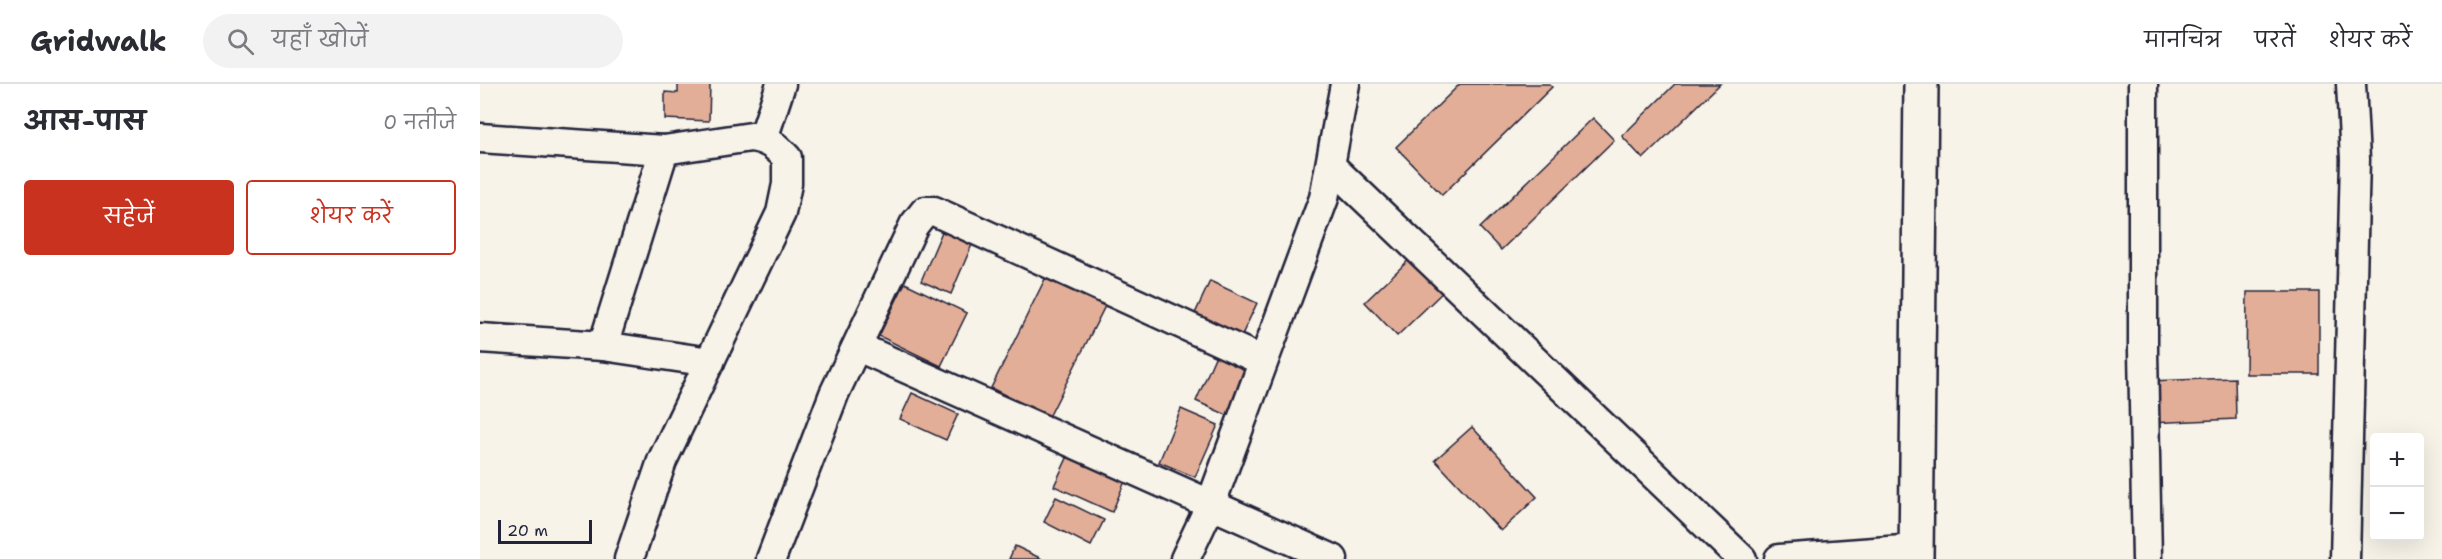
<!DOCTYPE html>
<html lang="hi">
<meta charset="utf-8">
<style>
body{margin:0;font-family:"Shantell Sans","Playpen Sans Deva",sans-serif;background:#f2f2f3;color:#2b2b33}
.controls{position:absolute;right:18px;bottom:18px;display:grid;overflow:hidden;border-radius:6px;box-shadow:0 6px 24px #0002}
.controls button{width:54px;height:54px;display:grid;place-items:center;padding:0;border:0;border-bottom:2px solid #e1e1e2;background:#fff;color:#2b2b33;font:30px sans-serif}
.scale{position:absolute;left:18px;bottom:15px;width:94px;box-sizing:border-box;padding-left:6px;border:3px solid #22223b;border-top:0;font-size:16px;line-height:21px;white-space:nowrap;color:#22223b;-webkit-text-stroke:4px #f7f3e8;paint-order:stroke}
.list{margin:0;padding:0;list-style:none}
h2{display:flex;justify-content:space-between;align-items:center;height:78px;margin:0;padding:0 24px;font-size:26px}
h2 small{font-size:20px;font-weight:400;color:#7c7c81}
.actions{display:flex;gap:12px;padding:18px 24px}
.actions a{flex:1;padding:14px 0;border:2px solid #c8321e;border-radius:6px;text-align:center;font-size:21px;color:#c8321e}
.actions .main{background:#c8321e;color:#fff}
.icon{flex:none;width:33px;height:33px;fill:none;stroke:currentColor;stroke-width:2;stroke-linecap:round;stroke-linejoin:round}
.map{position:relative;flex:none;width:1962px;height:475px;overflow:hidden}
header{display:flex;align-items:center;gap:36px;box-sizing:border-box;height:84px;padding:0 30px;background:#fff;border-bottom:2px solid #e1e1e2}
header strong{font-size:28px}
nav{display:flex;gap:33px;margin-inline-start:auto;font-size:21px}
.search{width:420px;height:54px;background:#f2f2f3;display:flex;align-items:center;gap:15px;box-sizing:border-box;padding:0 21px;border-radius:33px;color:#7c7c81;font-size:22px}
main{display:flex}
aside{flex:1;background:#fff}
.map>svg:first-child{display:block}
</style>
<header>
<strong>Gridwalk</strong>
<div class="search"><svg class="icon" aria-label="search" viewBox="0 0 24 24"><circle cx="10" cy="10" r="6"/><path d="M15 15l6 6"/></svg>यहाँ खोजें</div>
<nav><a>मानचित्र</a><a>परतें</a><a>शेयर करें</a></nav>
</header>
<main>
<aside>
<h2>आस-पास<small>0 नतीजे</small></h2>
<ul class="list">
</ul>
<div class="actions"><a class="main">सहेजें</a><a>शेयर करें</a></div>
</aside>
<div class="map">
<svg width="1962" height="475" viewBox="0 0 1962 475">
<rect width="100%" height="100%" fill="#f7f3e8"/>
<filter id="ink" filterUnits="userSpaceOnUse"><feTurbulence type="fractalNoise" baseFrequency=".0167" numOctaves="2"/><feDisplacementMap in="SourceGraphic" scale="12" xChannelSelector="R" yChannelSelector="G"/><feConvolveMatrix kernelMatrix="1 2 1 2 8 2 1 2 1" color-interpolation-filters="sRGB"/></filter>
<g filter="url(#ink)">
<g fill="#e3ae97" stroke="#22223b" stroke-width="1.5">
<path d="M 198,0 L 230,0 L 229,37 L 185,35 L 185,8 L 198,9 Z"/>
<path d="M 980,0 L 1069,0 L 1072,3 L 962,111 L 916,63 Z"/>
<path d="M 1195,0 L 1240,0 L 1163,75 L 1142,52 Z"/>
<path d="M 1113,34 L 1134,56 L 1021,166 L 1000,144 Z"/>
<path d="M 464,143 L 494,156 L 471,210 L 441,197 Z"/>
<path d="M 934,171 L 966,205 L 917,252 L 885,218 Z"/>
<path d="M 566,193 L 625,222 L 569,333 L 511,304 Z"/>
<path d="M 730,197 L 777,219 L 759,257 L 713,234 Z"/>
<path d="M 425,199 L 487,229 L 461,282 L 399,252 Z"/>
<path d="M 1767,208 L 1839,208 L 1839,290 L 1766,290 Z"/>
<path d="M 739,264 L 774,279 L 751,333 L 716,317 Z"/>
<path d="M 1755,294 L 1756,335 L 1669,339 L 1667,297 Z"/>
<path d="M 432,309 L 478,330 L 466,356 L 420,335 Z"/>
<path d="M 701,325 L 738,341 L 715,393 L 679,378 Z"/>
<path d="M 992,343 L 1057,413 L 1021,447 L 955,376 Z"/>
<path d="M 589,370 L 646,395 L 632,428 L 574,402 Z"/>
<path d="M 576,413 L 624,436 L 611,462 L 564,438 Z"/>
<path d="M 535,462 L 562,475 L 529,475 Z"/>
</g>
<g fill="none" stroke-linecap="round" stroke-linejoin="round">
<g stroke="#22223b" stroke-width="33">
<g id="street">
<path d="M 1663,0 L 1663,267 L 1667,475"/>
<path d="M 0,54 L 184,66 L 271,53 C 287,55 296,62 307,74 L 307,100 L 301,129 L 182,377 L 149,475"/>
<path d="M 283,55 L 301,0"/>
<path d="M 852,83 L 1262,475"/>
<path d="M 0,254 L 123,262 L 230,278"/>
<path d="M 123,262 L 184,66"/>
<path d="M 378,263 L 853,475"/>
<path d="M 291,475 L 354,310 L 434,141 L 445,127 L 454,127 L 783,277"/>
<path d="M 705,475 L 730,422 L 844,114 L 865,0"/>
<path d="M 1299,475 L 1436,465"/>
<path d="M 1865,475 L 1875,75 L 1871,0"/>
</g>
</g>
<g stroke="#22223b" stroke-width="38">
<path id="secondary" d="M 1436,475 L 1441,0"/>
</g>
<use href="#street" stroke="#f7f3e8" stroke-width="28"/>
<use href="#secondary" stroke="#f7f3e8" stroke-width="33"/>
</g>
</g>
</svg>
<div class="controls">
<button>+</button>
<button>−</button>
</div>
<div class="scale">20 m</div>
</div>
</main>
